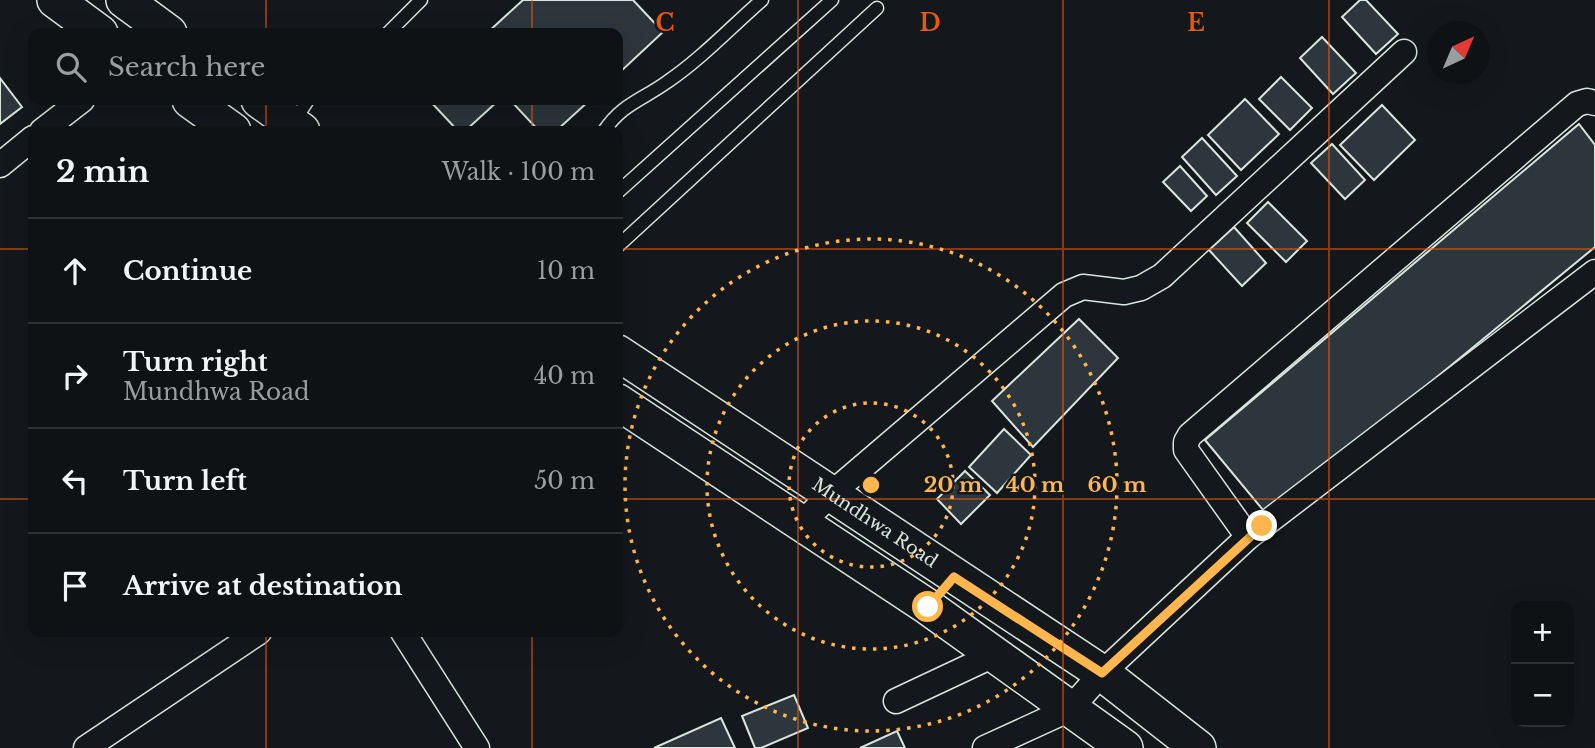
<!DOCTYPE html>
<meta charset="utf-8">
<style>
body{margin:0;font-family:"Libre Baskerville",serif;background:#181b1e;color:#f1f3f6}
.controls{position:absolute;right:21px;bottom:21px;display:grid;overflow:hidden;border-radius:14px;box-shadow:0 7px 28px #0002}
.controls button{width:63px;height:63px;display:grid;place-items:center;padding:0;border:0;border-bottom:2px solid #2f3234;background:#0f1215;color:#f1f3f6;font:35px sans-serif}
.compass{position:absolute;left:1427px;top:21px;width:63px;height:63px;border-radius:50%;background:#0f1215;box-shadow:0 7px 28px #0002;rotate:44deg}
.stop{position:absolute;width:21px;height:21px;margin:-16px;border:5px solid #ffb74d;border-radius:50%;background:#fff}
.stop.end{background:#ffb74d;border-color:#fff;box-shadow:0 2px 7px #0008}
.list{margin:0;padding:0;list-style:none}
h2{display:flex;justify-content:space-between;align-items:center;height:91px;margin:0;padding:0 28px;font-size:30px}
h2 small{font-size:23px;font-weight:400;color:#9b9ea0}
.list li{display:grid;grid-template-columns:46px 1fr auto;gap:21px;align-items:center;box-sizing:border-box;height:105px;padding:0 28px;border-top:2px solid #2f3234}
.list b{display:block;font-size:26px;white-space:nowrap}
.list p{margin:0;font-size:23px;white-space:nowrap;color:#9b9ea0}
.list em{font-size:23px;font-style:normal;color:#9b9ea0}
.icon{flex:none;width:38px;height:38px;fill:none;stroke:currentColor;stroke-width:2;stroke-linecap:round;stroke-linejoin:round}
.map{position:relative;flex:none;width:1595px;height:748px;overflow:hidden}
.search{position:absolute;background:#0f1215;box-shadow:0 7px 28px #0002;left:28px;top:28px;width:595px;height:77px;display:flex;align-items:center;gap:18px;box-sizing:border-box;padding:0 24px;border-radius:14px;color:#9b9ea0;font-size:26px}
.panel{position:absolute;background:#0f1215;box-shadow:0 7px 28px #0002;left:28px;top:126px;width:595px;height:511px;border-radius:14px}
.map>svg:first-child{display:block}
</style>
<div class="map">
<svg width="1595" height="748" viewBox="0 0 1595 748">
<rect width="100%" height="100%" fill="#14181c"/>
<g fill="#2c363c" stroke="#d8e6dc" stroke-width="2">
<path d="M 523,0 L 633,0 L 663,32 L 618,74 L 618,33 L 487,33 Z"/>
<path d="M 1360,0 L 1366,0 L 1398,34 L 1376,54 L 1342,17 Z"/>
<path d="M 1322,37 L 1356,73 L 1333,94 L 1300,58 Z"/>
<path d="M 1281,77 L 1312,108 L 1290,130 L 1259,99 Z"/>
<path d="M 0,78 L 22,107 L 0,124 Z"/>
<path d="M 1245,99 L 1279,134 L 1241,170 L 1208,135 Z"/>
<path d="M 429,100 L 499,100 L 465,131 L 458,131 Z"/>
<path d="M 510,100 L 590,100 L 556,131 L 539,131 Z"/>
<path d="M 1382,105 L 1415,140 L 1374,180 L 1340,145 Z"/>
<path d="M 1579,124 L 1595,145 L 1595,247 L 1268,516 L 1205,440 Z"/>
<path d="M 1202,138 L 1237,176 L 1216,195 L 1182,157 Z"/>
<path d="M 1332,144 L 1365,180 L 1345,199 L 1311,163 Z"/>
<path d="M 1180,166 L 1207,196 L 1191,211 L 1163,182 Z"/>
<path d="M 1268,202 L 1307,241 L 1286,262 L 1247,223 Z"/>
<path d="M 1234,227 L 1266,263 L 1242,286 L 1209,250 Z"/>
<path d="M 1079,319 L 1118,358 L 1033,447 L 992,401 Z"/>
<path d="M 1004,429 L 1031,455 L 997,493 L 969,467 Z"/>
<path d="M 965,471 L 990,495 L 961,524 L 937,499 Z"/>
<path d="M 794,695 L 808,728 L 761,748 L 755,748 L 742,716 Z"/>
<path d="M 721,718 L 735,748 L 654,748 Z"/>
<path d="M 897,731 L 905,748 L 860,748 Z"/>
</g>
<g fill="none" stroke-linecap="round" stroke-linejoin="round">
<g stroke="#d8e6dc" stroke-width="15">
<g id="service">
<path d="M 388,33 L 421,0"/>
<path d="M 293,123 L 308,100"/>
<path d="M 604,131 C 622,104 642,100 667,82 C 701,59 731,27 762,0"/>
<path d="M 618,192 L 832,0"/>
<path d="M 618,246 L 877,8"/>
</g>
</g>
<g stroke="#d8e6dc" stroke-width="27">
<g id="minor">
<path d="M 42,131 L 82,100"/>
<path d="M 0,165 L 33,138"/>
<path d="M 802,523 L 831,494 L 1064,295 L 1083,287 L 1124,292 L 1141,288 L 1162,276 L 1404,52"/>
<path d="M 1248,537 L 1186,450 L 1186,442 L 1190,435 L 1577,104 L 1587,101 L 1595,103"/>
<path d="M 403,632 L 477,748"/>
<path d="M 896,701 L 996,654"/>
<path d="M 86,748 L 259,632"/>
<path d="M 985,748 L 1070,709 L 1102,673 L 1248,537 L 1595,272"/>
</g>
</g>
<g stroke="#d8e6dc" stroke-width="38">
<g id="secondary">
<path d="M 55,0 L 100,33"/>
<path d="M 124,0 L 169,33"/>
<path d="M 190,100 L 233,131"/>
<path d="M 259,100 L 302,131"/>
<path id="s1" d="M 618,353 L 1102,673 L 1198,748"/>
<path d="M 618,402 L 928,607 L 1125,748"/>
</g>
</g>
<use href="#service" stroke="#14181c" stroke-width="12"/>
<use href="#minor" stroke="#14181c" stroke-width="24"/>
<use href="#secondary" stroke="#14181c" stroke-width="35"/>
</g>
<g fill="none" stroke-linecap="round" stroke-linejoin="round">
<path stroke="#ffb74d" stroke-width="9" d="M 928,607 L 954,577 L 1102,673 L 1262,526"/>
</g>
<path fill="none" stroke="#e8590c" stroke-width="2" stroke-opacity="0.55" d="M 266,0 L 266,33M 532,0 L 532,33M 798,0 L 798,748M 1063,0 L 1063,748M 1329,0 L 1329,748M 266,100 L 266,131M 532,100 L 532,131M 0,249 L 33,249M 618,249 L 1595,249M 0,499 L 33,499M 618,499 L 1595,499M 266,632 L 266,748M 532,632 L 532,748"/>
<g fill="none" stroke="#ffb74d" stroke-width="3.5" stroke-dasharray="3.5 7">
<circle cx="871" cy="485" r="82"/>
<circle cx="871" cy="485" r="164"/>
<circle cx="871" cy="485" r="246"/>
</g>
<g text-anchor="middle" stroke-width="5" stroke-linejoin="round" paint-order="stroke">
<g font-size="18" fill="#d8e6dc" stroke="#14181c">
<text dy="6" stroke="none"><textPath href="#s1" startOffset="308">Mundhwa Road</textPath></text>
</g>
</g>
<g font-size="23" text-anchor="middle" font-weight="bold" fill="#e8590c" stroke="#14181c" stroke-width="5" stroke-linejoin="round" paint-order="stroke">
<text x="665" y="31">C</text>
<text x="930" y="31">D</text>
<text x="1196" y="31">E</text>
</g>
<circle cx="871" cy="485" r="10" fill="#ffb74d" stroke="#14181c" stroke-width="3.5"/>
<g font-size="21" text-anchor="middle" font-weight="bold" fill="#ffb74d" stroke="#14181c" stroke-width="5" stroke-linejoin="round" paint-order="stroke">
<text x="953" y="492">20 m</text>
<text x="1035" y="492">40 m</text>
<text x="1117" y="492">60 m</text>
</g>
</svg>
<div class="controls">
<button>+</button>
<button>−</button>
</div>
<svg class="compass" viewBox="-18 -18 36 36"><path d="M0-13l5 13h-10z" fill="#e53935"/><path d="M0 13l5-13h-10z" fill="#9b9ea0"/></svg>
<div class="stop" style="left:928px;top:607px"></div>
<div class="stop end" style="left:1262px;top:526px"></div>
<div class="search"><svg class="icon" aria-label="search" viewBox="0 0 24 24"><circle cx="10" cy="10" r="6"/><path d="M15 15l6 6"/></svg>Search here</div>
<section class="panel">
<h2>2 min<small>Walk · 100 m</small></h2>
<ul class="list">
<li><svg class="icon" aria-label="ahead" viewBox="0 0 24 24"><path d="M12 20V5M6 11l6-6 6 6"/></svg><div><b>Continue</b></div><em>10 m</em></li>
<li><svg class="icon" aria-label="right" viewBox="0 0 24 24"><path d="M7 20v-9h11M14 6l5 5-5 5"/></svg><div><b>Turn right</b><p>Mundhwa Road</p></div><em>40 m</em></li>
<li><svg class="icon" aria-label="left" viewBox="0 0 24 24"><path d="M17 20v-9H6M10 6l-5 5 5 5"/></svg><div><b>Turn left</b></div><em>50 m</em></li>
<li><svg class="icon" aria-label="arrive" viewBox="0 0 24 24"><path d="M6 21V4h12l-3 4 3 4H6"/></svg><div><b>Arrive at destination</b></div></li>
</ul>
</section>
</div>
